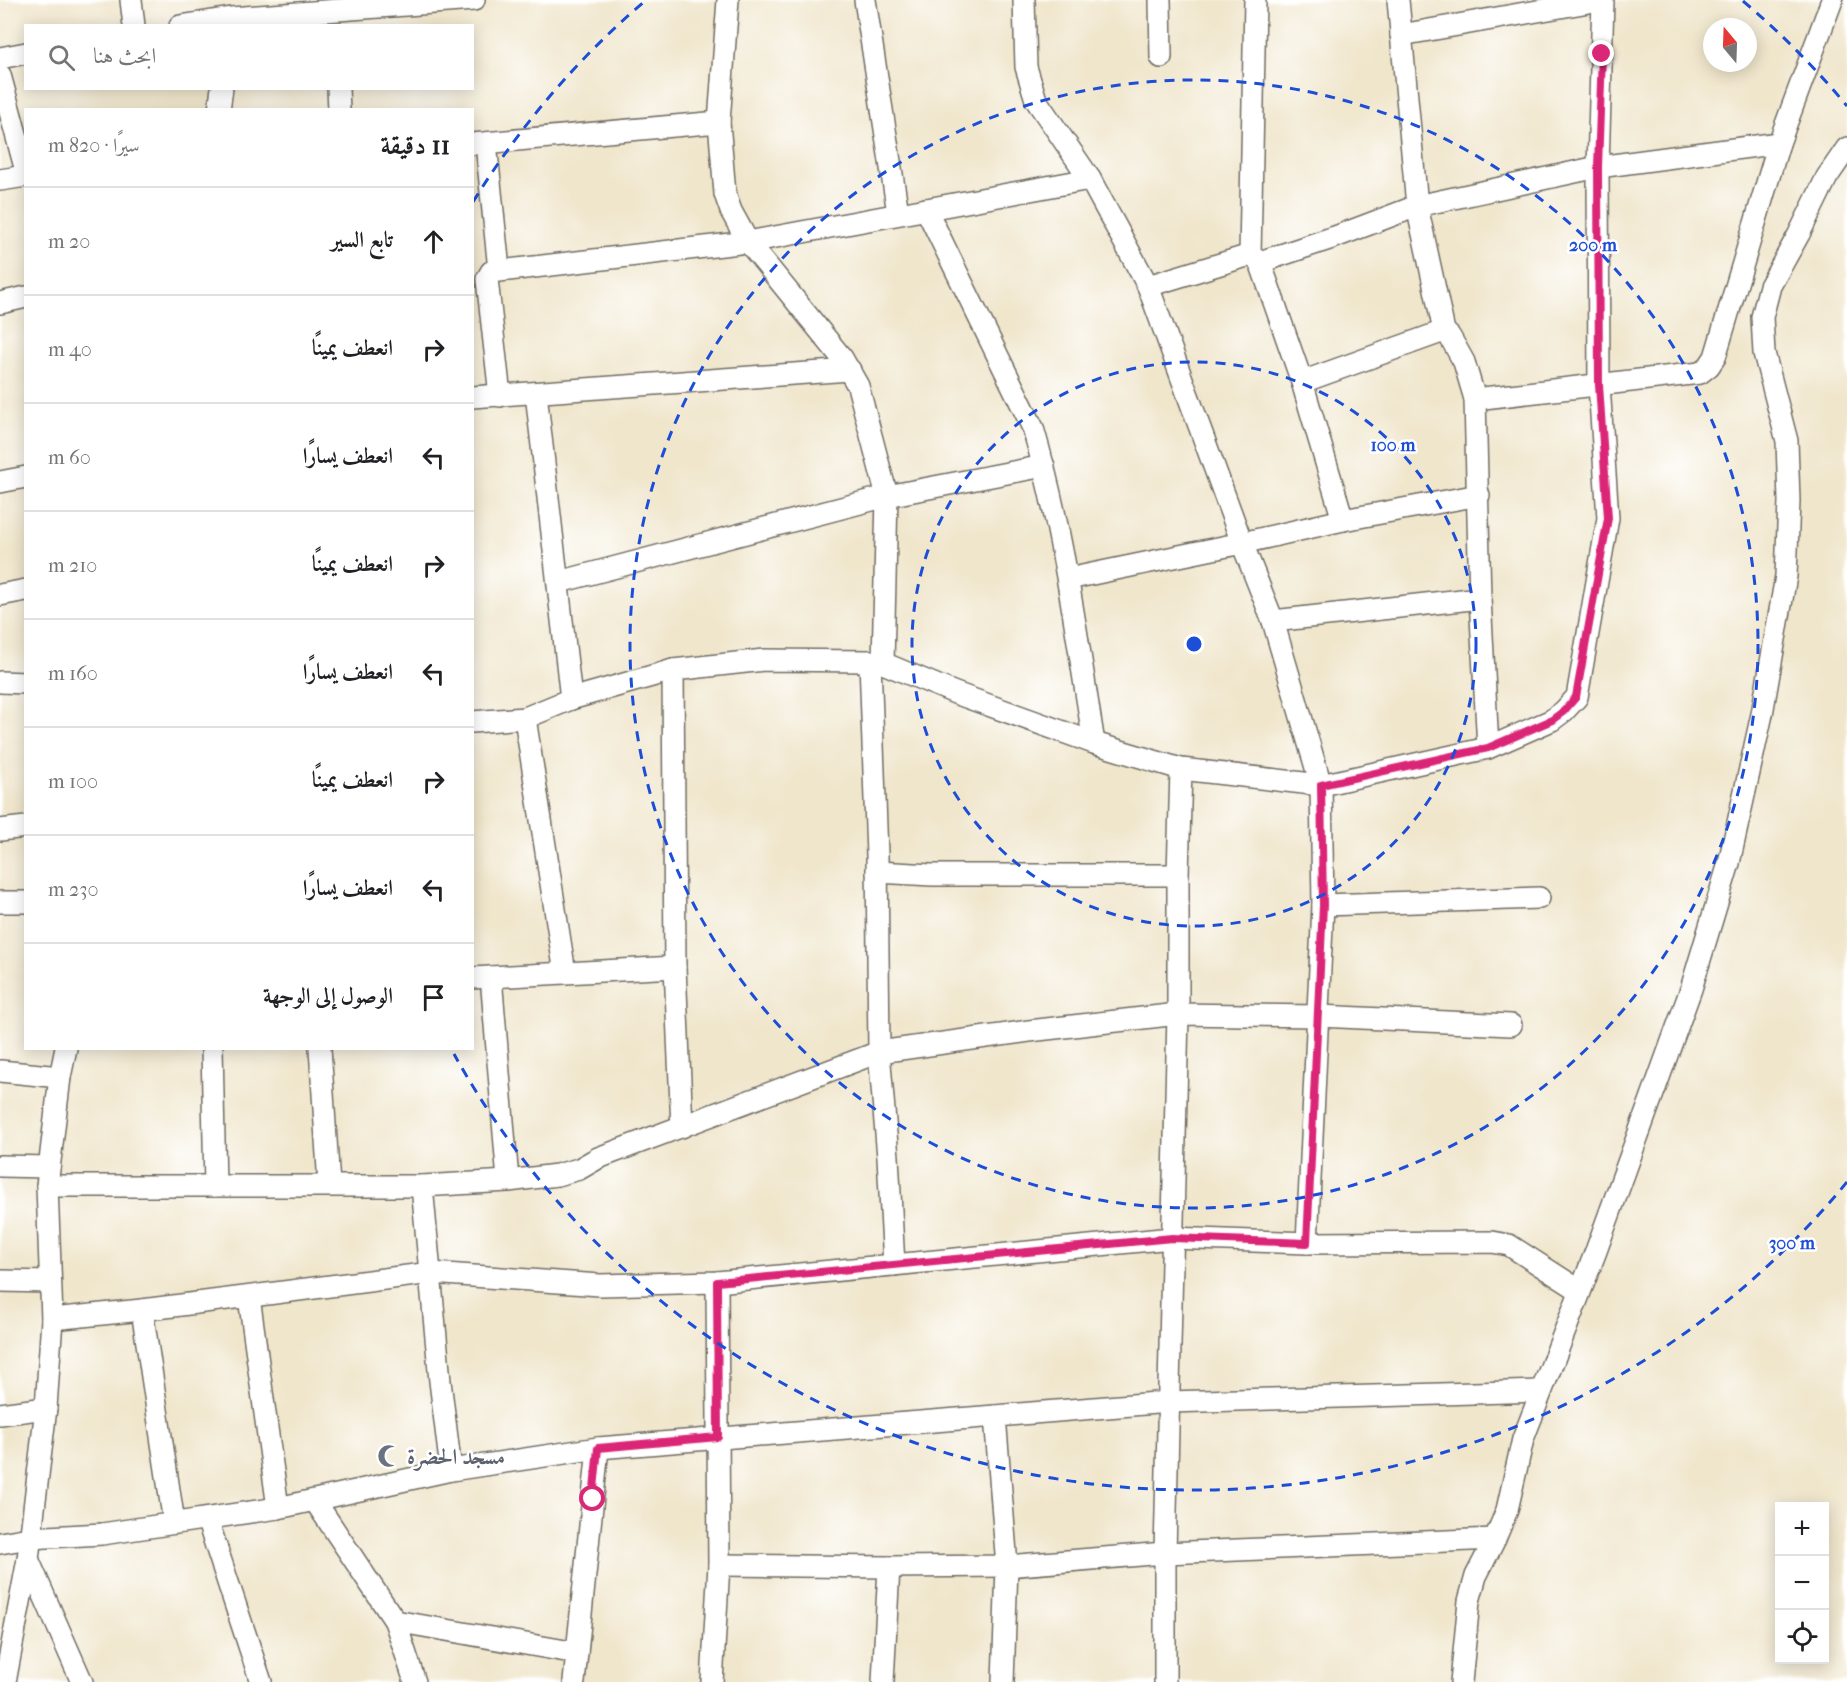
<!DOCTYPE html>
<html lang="ar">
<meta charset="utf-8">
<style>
body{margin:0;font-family:"IM FELL French Canon",Amiri,serif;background:#f2f2f2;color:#202124;direction:rtl}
.controls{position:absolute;right:18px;bottom:18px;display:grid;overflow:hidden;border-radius:0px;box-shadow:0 3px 15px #0003}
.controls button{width:54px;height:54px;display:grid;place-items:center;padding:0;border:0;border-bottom:2px solid #e0e0e0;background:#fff;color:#202124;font:30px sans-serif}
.compass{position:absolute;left:1703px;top:18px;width:54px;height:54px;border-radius:50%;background:#fff;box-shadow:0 3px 15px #0003;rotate:341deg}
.stop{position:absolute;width:18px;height:18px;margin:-14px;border:4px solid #db2777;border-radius:50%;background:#fff}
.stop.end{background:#db2777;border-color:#fff;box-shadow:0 2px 6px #0008}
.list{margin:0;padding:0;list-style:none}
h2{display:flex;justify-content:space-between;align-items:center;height:78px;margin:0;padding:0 24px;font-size:26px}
h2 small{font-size:20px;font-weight:400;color:#757577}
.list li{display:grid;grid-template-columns:39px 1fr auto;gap:18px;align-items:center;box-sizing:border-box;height:108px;padding:0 24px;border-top:2px solid #e0e0e0}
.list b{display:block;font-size:22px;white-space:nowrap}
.list em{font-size:20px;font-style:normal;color:#757577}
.icon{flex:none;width:33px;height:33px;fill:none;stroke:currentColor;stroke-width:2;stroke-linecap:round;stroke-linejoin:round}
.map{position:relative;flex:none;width:1847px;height:1682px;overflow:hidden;direction:ltr}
.search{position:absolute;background:#fff;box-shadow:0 3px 15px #0003;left:24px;top:24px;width:450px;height:66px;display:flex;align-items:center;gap:15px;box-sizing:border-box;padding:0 21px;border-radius:0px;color:#757577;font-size:22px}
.panel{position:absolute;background:#fff;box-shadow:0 3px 15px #0003;left:24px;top:108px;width:450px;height:942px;border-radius:0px;direction:rtl}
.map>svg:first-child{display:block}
</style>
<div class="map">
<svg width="1847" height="1682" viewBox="0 0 1847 1682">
<rect width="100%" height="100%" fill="#fff"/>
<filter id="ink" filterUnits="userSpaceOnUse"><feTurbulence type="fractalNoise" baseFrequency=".0167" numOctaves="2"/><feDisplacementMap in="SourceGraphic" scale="12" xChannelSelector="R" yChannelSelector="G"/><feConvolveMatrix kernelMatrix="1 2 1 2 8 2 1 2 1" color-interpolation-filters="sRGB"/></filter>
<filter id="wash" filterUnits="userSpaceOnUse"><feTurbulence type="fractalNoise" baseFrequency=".008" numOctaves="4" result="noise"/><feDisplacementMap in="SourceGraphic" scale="24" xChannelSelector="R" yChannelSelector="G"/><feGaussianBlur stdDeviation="1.35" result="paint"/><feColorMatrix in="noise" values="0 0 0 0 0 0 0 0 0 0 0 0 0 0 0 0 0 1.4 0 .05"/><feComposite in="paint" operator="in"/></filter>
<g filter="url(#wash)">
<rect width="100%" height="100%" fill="#f0e6cc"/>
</g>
<g filter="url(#ink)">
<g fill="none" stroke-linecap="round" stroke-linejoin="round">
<g stroke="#706c63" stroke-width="24">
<g id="minor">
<path d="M 131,0 L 134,26"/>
<path d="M 728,0 L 719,122 L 725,194 L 731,211 L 748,242 L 842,358 L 858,386 L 887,496 L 883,663"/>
<path d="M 865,0 L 898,213"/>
<path d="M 1024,0 L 1026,67 L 1036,100 L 1090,179 L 1148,286 L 1242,543 L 1273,621 L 1321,785 L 1323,905 L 1307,1243"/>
<path d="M 1160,0 L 1161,57"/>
<path d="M 1398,0 L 1417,206 L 1444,331 L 1450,337 L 1464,362 L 1475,399 L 1480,598 L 1488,748"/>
<path d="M 180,26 L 231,18 L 474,0"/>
<path d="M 1401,35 L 1600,0"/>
<path d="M 0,58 L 26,53"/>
<path d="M 0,75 L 26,171"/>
<path d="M 338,88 L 339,110"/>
<path d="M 219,110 L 222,88"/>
<path d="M 486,143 L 499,270"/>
<path d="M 472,144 L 719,122"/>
<path d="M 0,180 L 26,176"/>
<path d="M 926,209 L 1033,428 C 1063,531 1077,637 1094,743"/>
<path d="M 1250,255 L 1255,0"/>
<path d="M 1260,262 L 1302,382 L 1343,520"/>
<path d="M 1148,286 L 1250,255 L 1260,262 L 1335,237 L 1417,206 L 1598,167 L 1779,143"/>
<path d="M 0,303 L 26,297"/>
<path d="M 1302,382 L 1444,331"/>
<path d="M 536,393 L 571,699"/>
<path d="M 500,396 L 487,279 L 491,272 L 748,242 L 1090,179"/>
<path d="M 472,397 L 850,370"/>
<path d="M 1475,399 L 1700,373 L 1709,366 L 1715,357 L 1779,143 L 1832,0"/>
<path d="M 0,482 L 26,477"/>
<path d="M 1068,579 L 1242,543 L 1343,520 L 1479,495"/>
<path d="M 559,582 L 887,496 L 1044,466"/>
<path d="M 0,595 L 26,590"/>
<path d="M 1273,621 L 1480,598"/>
<path d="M 870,661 L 877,855 L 879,1052 L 888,1157 L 894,1265"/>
<path d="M 673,670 L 675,967 L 682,1127"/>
<path d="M 0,682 L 26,683"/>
<path d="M 525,718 L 565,973"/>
<path d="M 472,722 L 525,718 L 571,699 L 673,670 L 764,660 L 870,661 L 883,663 L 955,693 L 1094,743 L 1181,769 L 1321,785 L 1488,748 L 1552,720 L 1564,711 L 1577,697 L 1608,518 L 1599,385 L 1598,167 L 1603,0"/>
<path d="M 0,830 L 26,827"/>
<path d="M 877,872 L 932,875 L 1178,875"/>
<path d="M 0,902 L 26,902"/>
<path d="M 1323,905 L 1539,898"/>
<path d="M 491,977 L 508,1181"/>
<path d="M 472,978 L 675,967"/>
<path d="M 212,1048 L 215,1186"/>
<path d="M 320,1048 L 329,1185"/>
<path d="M 0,1071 L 60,1077"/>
<path d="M 0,1166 L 49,1167"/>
<path d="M 47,1186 L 422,1186 L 508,1181 L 557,1175 L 579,1169 L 598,1158 L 879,1052 L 1029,1031 L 1178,1014 L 1319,1016 L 1511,1025"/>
<path d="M 422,1186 L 440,1381 L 451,1470"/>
<path d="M 0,1281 L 50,1282"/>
<path d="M 249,1297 L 278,1508"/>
<path d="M 142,1310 L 174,1523"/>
<path d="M 52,1319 L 142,1310 L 431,1273 L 600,1285 L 717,1282 L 1172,1238 L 1307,1243 L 1492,1242 L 1509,1245 L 1579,1290"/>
<path d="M 0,1414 L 46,1408"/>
<path d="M 995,1416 L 1007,1566 L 1003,1682"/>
<path d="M 315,1501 L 395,1621 L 415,1682"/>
<path d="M 207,1519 L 261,1682"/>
<path d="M 0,1543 L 29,1538 L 102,1534 L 278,1508 L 451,1470 L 598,1448 L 1169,1402 L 1541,1391"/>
<path d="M 28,1559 L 82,1682"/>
<path d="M 719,1565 L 889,1567 L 1007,1566 L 1165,1553 L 1495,1539"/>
<path d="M 395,1621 L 577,1653"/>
<path d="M 5,1682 L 28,1559 L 46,1408 L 52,1319 L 47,1186 L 60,1077 L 66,1048"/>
<path d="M 574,1682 L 598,1448"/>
<path d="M 712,1682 L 719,1565 L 717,1282"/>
<path d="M 883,1682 L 889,1567"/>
<path d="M 1165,1682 L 1165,1553 L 1178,1014 L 1178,875 L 1181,769"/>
<path d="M 1461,1682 L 1469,1601 L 1476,1576 L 1495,1539 L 1507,1510 L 1523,1439 L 1596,1251 L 1691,989 L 1729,863 L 1762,714 L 1786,576 L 1789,501 L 1787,441 L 1764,353 L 1762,317 L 1770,286 L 1799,234 L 1827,177 L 1847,148"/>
</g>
</g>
<use href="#minor" stroke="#fff" stroke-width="21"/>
</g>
</g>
<g fill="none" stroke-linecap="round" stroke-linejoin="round" filter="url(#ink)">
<path stroke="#db2777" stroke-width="8" d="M 593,1499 L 598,1448 L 718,1437 L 717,1282 L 1172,1238 L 1307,1243 L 1323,905 L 1321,785 L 1488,748 L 1552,720 L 1564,711 L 1576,697 L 1608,518 L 1599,385 L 1598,167 L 1602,54"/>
</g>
<g fill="none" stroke="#1d4ed8" stroke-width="3" stroke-dasharray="10 8">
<circle cx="1194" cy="644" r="282"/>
<circle cx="1194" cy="644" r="564"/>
<path d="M1847 1182A846 846 0 0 1 454 1054M473 202A846 846 0 0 1 645 1M1743 1A846 846 0 0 1 1847 106"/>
</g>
<defs>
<g id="mosque-bare" transform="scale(1.8)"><path d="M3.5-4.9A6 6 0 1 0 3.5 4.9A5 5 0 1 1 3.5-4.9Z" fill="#6b7280" stroke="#fff" stroke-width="2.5" paint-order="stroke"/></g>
</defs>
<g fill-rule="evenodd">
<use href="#mosque-bare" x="389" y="1456"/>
</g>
<g text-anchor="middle" stroke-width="5" stroke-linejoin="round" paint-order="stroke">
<g font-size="22" font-weight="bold" fill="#5b616d" stroke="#fff" text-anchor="start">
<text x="407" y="1464">مسجد الحضرة</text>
</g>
</g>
<circle cx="1194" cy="644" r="9" fill="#1d4ed8" stroke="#fff" stroke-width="3"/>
<g font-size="18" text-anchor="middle" font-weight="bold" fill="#1d4ed8" stroke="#fff" stroke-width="5" stroke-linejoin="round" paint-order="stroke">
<text x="1593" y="251">200 m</text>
<text x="1393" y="451">100 m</text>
<text x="1792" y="1249">300 m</text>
</g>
</svg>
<div class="controls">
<button>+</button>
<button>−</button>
<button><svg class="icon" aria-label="locate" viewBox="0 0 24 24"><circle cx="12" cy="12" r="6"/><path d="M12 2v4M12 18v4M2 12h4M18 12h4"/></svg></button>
</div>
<svg class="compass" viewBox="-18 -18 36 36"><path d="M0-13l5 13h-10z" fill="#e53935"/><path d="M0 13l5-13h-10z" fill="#757577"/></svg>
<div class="stop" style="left:593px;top:1499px"></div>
<div class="stop end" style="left:1602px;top:54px"></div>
<div class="search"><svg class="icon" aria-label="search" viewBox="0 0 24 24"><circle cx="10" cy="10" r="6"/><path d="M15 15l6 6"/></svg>ابحث هنا</div>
<section class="panel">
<h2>11 دقيقة<small>سيرًا · 820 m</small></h2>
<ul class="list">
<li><svg class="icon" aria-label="ahead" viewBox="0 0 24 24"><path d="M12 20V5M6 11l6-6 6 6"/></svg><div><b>تابع السير</b></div><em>20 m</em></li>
<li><svg class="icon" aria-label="right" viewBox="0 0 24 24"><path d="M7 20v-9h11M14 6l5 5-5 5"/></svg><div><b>انعطف يمينًا</b></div><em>40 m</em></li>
<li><svg class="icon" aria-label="left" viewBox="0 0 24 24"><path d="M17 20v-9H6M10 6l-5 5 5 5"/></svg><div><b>انعطف يسارًا</b></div><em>60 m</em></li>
<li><svg class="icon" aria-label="right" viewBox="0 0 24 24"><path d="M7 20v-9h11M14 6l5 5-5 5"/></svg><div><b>انعطف يمينًا</b></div><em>210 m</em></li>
<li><svg class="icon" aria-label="left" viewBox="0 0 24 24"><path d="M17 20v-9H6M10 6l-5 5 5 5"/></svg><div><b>انعطف يسارًا</b></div><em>160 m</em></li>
<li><svg class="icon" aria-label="right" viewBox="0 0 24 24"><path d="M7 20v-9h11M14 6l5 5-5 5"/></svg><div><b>انعطف يمينًا</b></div><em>100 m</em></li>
<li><svg class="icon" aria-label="left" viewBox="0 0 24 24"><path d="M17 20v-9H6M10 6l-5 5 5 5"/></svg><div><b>انعطف يسارًا</b></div><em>230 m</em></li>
<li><svg class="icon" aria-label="arrive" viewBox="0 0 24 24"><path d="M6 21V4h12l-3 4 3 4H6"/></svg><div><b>الوصول إلى الوجهة</b></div></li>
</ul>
</section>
</div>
